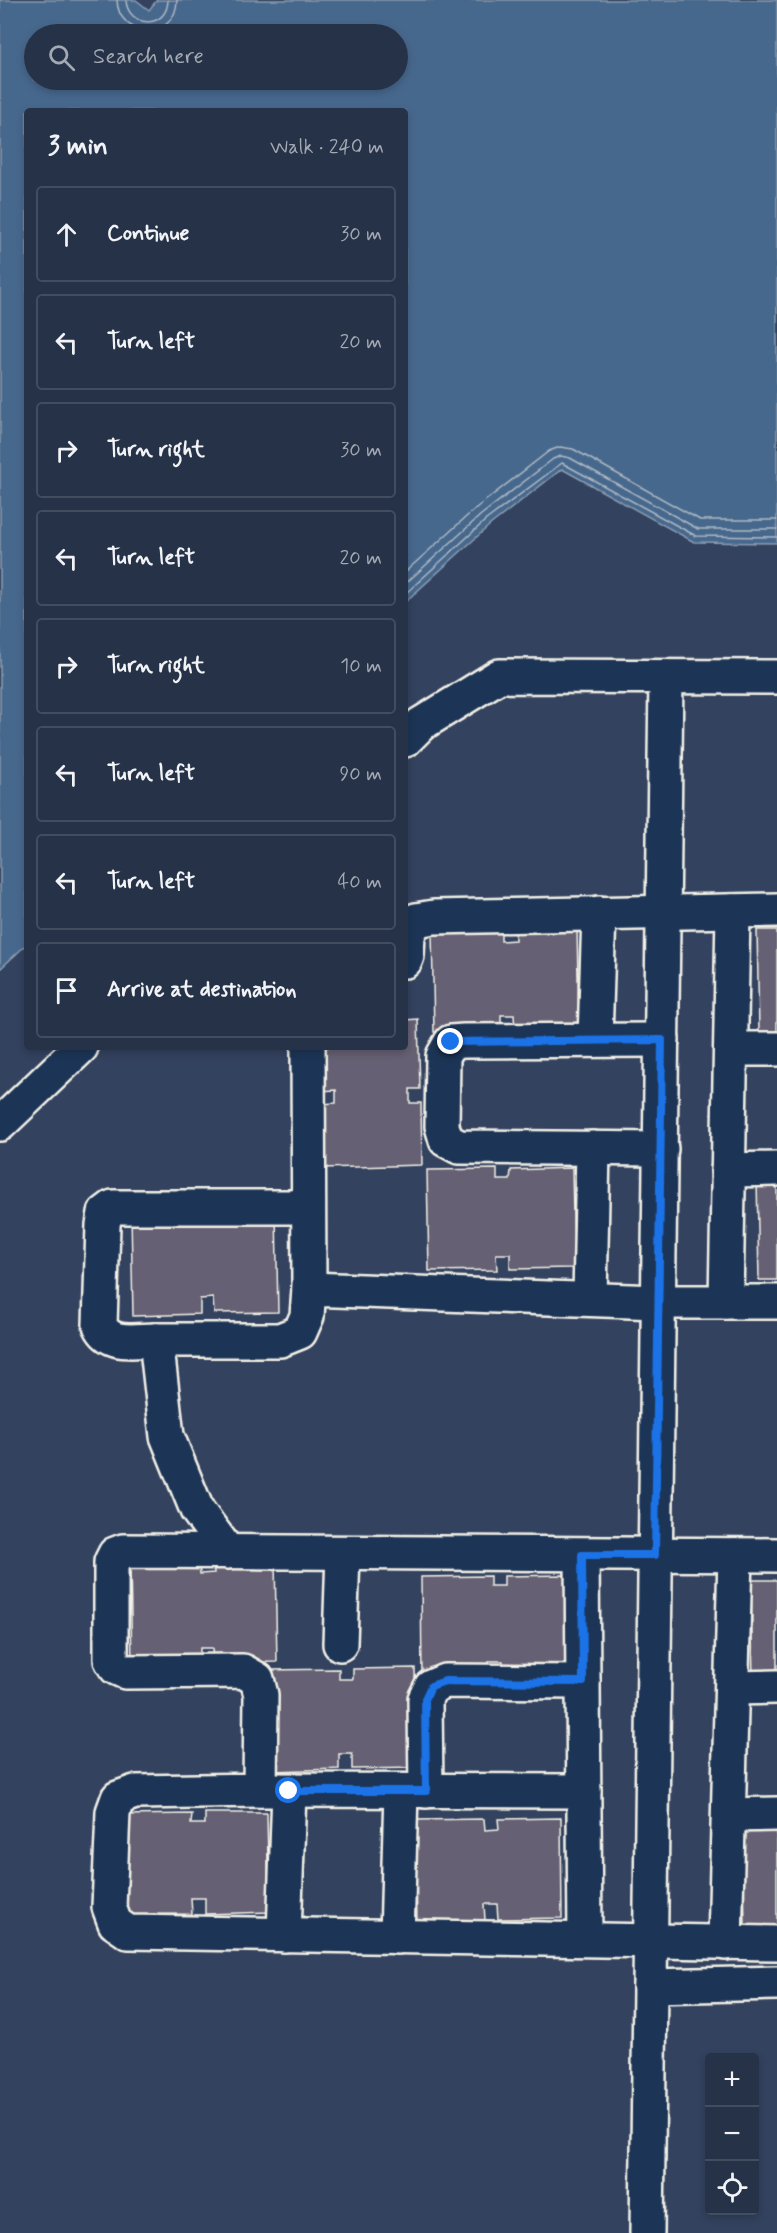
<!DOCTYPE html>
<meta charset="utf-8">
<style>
body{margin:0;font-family:Mynerve,sans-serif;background:#2e3a4e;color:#f1f3f6}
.controls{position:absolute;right:18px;bottom:18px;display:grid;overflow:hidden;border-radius:6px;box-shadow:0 3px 9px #0003}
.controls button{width:54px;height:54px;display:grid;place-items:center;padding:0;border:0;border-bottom:2px solid #424d60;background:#263247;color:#f1f3f6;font:30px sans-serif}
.stop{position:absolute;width:18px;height:18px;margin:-14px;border:4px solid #1a73e8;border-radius:50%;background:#fff}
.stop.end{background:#1a73e8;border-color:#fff;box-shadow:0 2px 6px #0008}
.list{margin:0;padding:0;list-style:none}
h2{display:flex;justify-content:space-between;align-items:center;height:78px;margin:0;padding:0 24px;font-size:26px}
h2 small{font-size:20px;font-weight:400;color:#a4aab4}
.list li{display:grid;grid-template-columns:39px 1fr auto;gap:18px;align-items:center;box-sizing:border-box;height:96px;margin:0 12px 12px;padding:0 12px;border:2px solid #424d60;border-radius:6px}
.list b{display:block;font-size:22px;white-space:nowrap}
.list em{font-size:20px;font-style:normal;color:#a4aab4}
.icon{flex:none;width:33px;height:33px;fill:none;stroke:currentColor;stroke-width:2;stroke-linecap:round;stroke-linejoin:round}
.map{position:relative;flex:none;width:777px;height:2233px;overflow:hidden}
.search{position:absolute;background:#263247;box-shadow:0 3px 9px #0003;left:24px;top:24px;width:384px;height:66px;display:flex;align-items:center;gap:15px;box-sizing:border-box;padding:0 21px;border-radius:33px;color:#a4aab4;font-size:22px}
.panel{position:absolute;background:#263247;box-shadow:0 3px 9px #0003;left:24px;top:108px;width:384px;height:942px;border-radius:6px}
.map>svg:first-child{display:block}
</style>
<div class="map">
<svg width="777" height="2233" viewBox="0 0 777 2233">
<rect width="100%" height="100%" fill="#33425f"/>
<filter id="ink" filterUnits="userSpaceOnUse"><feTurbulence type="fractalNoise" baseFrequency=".0167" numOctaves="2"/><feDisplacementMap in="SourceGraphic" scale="12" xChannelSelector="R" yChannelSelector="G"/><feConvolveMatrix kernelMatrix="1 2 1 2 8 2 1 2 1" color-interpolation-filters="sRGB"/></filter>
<g filter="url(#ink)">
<path fill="#47678d" stroke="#8c9eb1" stroke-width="1.5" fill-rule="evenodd" d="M 0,0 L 136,0 L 149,10 L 157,0 L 777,0 L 777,543 L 694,542 L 562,469 L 490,525 L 405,602 L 405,111 L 27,111 L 27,944 L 0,969 ZM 34,34 L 398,34 L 398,80 L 34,80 Z"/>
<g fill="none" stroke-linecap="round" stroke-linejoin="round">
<g stroke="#afbac4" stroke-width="1.5">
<path d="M 117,0 C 118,39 176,42 177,0"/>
<path d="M 126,0 C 127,27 167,31 168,0"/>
<path d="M 405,572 L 476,508 L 549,451 L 560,447 L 573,449 L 700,520 L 777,520"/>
<path d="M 405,584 L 481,515 L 553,459 L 561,456 L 570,458 L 698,529 L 777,529"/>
<path d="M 405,594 L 486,520 L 562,463 L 696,536 L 777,537"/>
</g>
</g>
<g fill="#656173" stroke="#f4f1e8" stroke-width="1.5">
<path d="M 577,929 L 579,1029 L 515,1030 L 514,1015 L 501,1015 L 501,1031 L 434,1032 L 432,931 L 501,930 L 501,941 L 515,940 L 515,930 Z"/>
<path d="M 757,930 L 777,930 L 777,1031 L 759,1031 Z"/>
<path d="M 418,1019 L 420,1089 L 410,1089 L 410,1103 L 421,1103 L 422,1165 L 323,1168 L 321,1104 L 336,1103 L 336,1090 L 320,1091 L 319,1047 L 405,1047 L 405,1020 Z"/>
<path d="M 572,1168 L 574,1268 L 510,1269 L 510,1254 L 496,1254 L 497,1270 L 429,1271 L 427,1170 L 497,1169 L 497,1180 L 510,1180 L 511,1170 Z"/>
<path d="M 777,1179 L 777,1280 L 759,1280 L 757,1180 Z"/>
<path d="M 276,1213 L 278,1312 L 214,1313 L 213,1298 L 200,1299 L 200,1314 L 133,1316 L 131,1215 L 200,1214 L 201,1224 L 214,1224 L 214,1214 Z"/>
<path d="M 275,1562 L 277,1662 L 213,1663 L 212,1648 L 200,1648 L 200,1664 L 132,1665 L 130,1564 L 199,1563 L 200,1574 L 214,1573 L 213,1563 Z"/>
<path d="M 566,1575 L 567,1674 L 503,1676 L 503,1661 L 489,1661 L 490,1676 L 422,1678 L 421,1577 L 490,1576 L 490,1586 L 504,1586 L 504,1576 Z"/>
<path d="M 751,1580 L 777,1580 L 777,1680 L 753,1681 Z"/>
<path d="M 415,1668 L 416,1768 L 352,1769 L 352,1754 L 339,1754 L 339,1769 L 271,1771 L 270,1670 L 339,1669 L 339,1679 L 353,1679 L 353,1669 Z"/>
<path d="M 205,1813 L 267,1813 L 269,1912 L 205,1914 L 205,1898 L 191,1898 L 192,1914 L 124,1915 L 123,1815 L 192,1814 L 191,1824 L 205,1824 Z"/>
<path d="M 561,1818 L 562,1918 L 498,1919 L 497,1904 L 484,1904 L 485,1920 L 417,1921 L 415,1820 L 484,1819 L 485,1830 L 499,1829 L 498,1819 Z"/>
<path d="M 777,1825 L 777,1925 L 745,1926 L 743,1826 Z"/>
</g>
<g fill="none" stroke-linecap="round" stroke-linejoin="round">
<g stroke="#f4f1e8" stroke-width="38">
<g id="minor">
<path d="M 405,740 L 421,724 L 499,676 L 777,677"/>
<path d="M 405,961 L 407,956 L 408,934 L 416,920 L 434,917 L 777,910"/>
<path d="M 595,1040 L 599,913"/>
<path d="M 308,1047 L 309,1289"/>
<path d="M 731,1049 L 777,1049"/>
<path d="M 0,1124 L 81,1047"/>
<path d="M 661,1149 L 459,1147 L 446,1140 L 442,1126 L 443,1056 L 451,1042 L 464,1041 L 662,1040"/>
<path d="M 728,1170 L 777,1169"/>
<path d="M 590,1299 L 593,1148"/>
<path d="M 726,1302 L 733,911"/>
<path d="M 156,1340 C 134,1340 110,1347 100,1325 L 103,1225 L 105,1213 L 113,1207 L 308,1207"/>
<path d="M 228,1552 L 197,1510 L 167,1436 L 156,1340 L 280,1340 L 300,1332 L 307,1316 L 309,1289 L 658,1302 L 777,1302"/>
<path d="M 582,1555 L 585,1939"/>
<path d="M 777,1555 L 123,1551 L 115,1554 L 111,1562 L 111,1660 L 116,1668 L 125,1672 L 243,1671 L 257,1679 L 261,1695 L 260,1790 L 135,1792 L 118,1798 L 113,1812 L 109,1907 L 115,1923 L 128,1932 L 777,1943"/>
<path d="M 340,1644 L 343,1553"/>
<path d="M 732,1688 L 777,1687"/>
<path d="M 260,1790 L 584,1791"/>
<path d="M 426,1791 L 425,1699 L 431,1687 L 445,1681 L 583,1682"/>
<path d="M 729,1815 L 777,1814"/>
<path d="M 284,1935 L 289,1791"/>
<path d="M 397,1937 L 401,1791"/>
<path d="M 725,1943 L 735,1555"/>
<path d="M 650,1986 L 777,1983"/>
<path d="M 647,2233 L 666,677"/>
</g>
</g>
<use href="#minor" stroke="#1d3557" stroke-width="33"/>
</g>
</g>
<g fill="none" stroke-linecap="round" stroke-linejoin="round" filter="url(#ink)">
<path stroke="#1a73e8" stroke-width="8" d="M 289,1791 L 426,1791 L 425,1699 L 431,1686 L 445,1681 L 583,1682 L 582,1555 L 655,1555 L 662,1040 L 451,1042"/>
</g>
</svg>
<div class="controls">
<button>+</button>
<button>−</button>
<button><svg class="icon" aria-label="locate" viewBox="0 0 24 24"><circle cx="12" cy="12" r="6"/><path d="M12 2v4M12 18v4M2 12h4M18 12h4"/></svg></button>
</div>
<div class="stop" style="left:289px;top:1791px"></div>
<div class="stop end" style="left:451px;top:1042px"></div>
<div class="search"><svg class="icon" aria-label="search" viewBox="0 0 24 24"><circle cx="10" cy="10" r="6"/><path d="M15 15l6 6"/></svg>Search here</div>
<section class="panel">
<h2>3 min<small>Walk · 240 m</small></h2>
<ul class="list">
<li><svg class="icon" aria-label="ahead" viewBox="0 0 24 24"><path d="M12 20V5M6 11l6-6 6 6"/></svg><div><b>Continue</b></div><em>30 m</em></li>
<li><svg class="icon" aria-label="left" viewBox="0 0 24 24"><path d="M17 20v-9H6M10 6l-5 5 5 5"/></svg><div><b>Turn left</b></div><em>20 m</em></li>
<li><svg class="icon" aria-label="right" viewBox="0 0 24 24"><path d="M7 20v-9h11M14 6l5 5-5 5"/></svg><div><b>Turn right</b></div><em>30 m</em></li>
<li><svg class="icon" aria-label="left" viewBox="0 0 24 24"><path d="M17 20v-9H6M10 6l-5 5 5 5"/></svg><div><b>Turn left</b></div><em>20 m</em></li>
<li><svg class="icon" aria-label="right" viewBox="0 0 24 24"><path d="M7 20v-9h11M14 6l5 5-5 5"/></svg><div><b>Turn right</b></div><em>10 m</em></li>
<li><svg class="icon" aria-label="left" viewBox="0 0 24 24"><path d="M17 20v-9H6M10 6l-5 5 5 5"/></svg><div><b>Turn left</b></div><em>90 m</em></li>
<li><svg class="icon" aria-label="left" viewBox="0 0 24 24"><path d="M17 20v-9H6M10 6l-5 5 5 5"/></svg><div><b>Turn left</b></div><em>40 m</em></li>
<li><svg class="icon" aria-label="arrive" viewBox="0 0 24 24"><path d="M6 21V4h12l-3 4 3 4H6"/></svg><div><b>Arrive at destination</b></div></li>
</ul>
</section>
</div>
